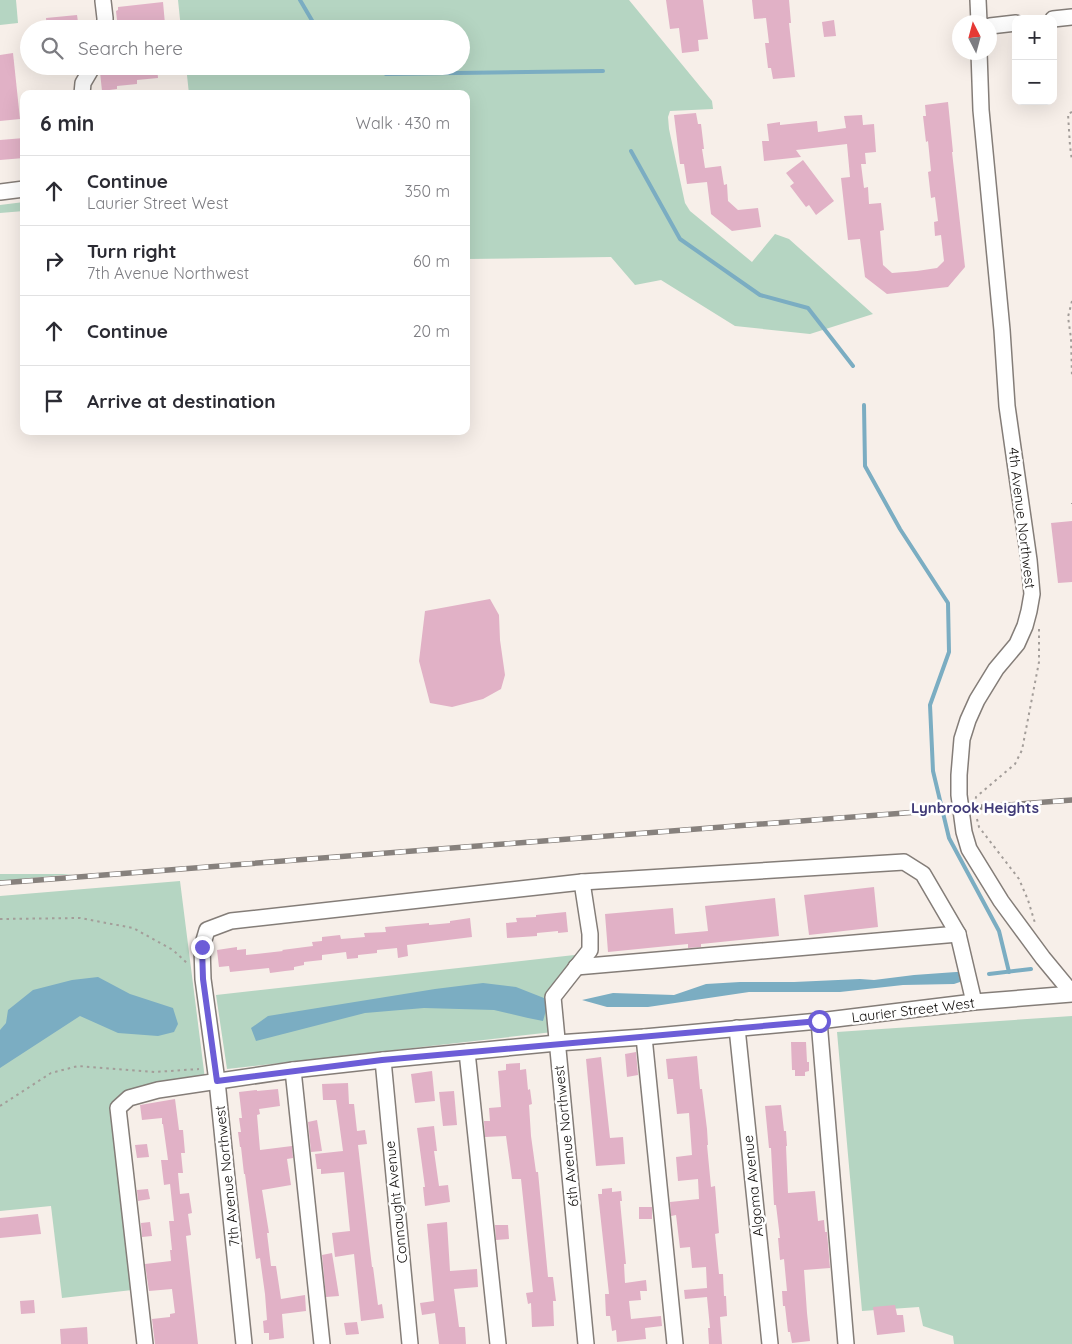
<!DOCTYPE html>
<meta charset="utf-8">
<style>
body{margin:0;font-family:Quicksand,sans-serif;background:#f2f2f3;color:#2b2b33}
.controls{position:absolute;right:15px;top:15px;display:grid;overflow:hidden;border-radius:10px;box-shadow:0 5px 20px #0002}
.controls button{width:45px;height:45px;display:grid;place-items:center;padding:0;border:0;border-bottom:1px solid #e1e1e2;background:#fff;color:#2b2b33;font:25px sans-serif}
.compass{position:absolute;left:952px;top:15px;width:45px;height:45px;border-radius:50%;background:#fff;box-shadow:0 5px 20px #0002;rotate:354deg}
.stop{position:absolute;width:15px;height:15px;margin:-11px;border:4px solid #6c5dd7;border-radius:50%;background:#fff}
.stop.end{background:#6c5dd7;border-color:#fff;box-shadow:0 1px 5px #0008}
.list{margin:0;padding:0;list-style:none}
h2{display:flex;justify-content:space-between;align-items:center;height:65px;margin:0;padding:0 20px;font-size:21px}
h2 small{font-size:16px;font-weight:400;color:#7c7c81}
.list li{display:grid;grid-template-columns:32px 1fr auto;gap:15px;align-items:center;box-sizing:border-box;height:70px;padding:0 20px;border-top:1px solid #e1e1e2}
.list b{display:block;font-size:19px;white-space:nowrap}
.list p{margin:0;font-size:16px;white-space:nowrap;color:#7c7c81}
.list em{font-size:16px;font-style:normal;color:#7c7c81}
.icon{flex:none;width:28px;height:28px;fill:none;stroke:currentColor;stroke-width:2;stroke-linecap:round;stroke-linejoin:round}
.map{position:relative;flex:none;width:1072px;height:1344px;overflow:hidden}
.search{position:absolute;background:#fff;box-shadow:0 5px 20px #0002;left:20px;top:20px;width:450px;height:55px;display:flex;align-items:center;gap:12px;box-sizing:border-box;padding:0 18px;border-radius:28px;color:#7c7c81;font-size:19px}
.panel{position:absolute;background:#fff;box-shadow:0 5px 20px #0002;left:20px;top:90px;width:450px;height:345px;border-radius:10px}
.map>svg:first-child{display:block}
</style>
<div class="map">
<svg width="1072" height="1344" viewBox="0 0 1072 1344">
<rect width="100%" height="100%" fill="#f7efe9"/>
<g fill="#b5d5c2">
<path d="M 0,0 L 16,0 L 18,23 L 0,25 Z"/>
<path d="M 178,0 L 629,0 L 712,101 L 713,109 L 670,111 L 668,117 L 669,129 L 685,203 L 690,211 L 752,262 L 775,234 L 789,239 L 873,314 L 810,334 L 735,326 L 661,280 L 635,285 L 611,257 L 466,259 L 466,94 L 189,94 L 186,66 L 461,66 L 461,29 L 181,29 Z"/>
<path d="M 24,202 L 24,211 L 0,213 L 0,205 Z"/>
<path d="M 0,874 L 73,874 L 0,881 Z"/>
<path d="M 180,881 L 205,1079 L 126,1104 L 123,1124 L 141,1289 L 62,1298 L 51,1206 L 0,1211 L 0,896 Z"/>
<path d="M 592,953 L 558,997 L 553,1032 L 227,1069 L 216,995 Z"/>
<path d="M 1072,1016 L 1072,1344 L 954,1344 L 953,1336 L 923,1326 L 919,1307 L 862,1311 L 837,1032 Z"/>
</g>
<g fill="#7badc2">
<path d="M 956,972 L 962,972 L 963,981 L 954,984 L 903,985 L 840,992 L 749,992 L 648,1007 L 607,1007 L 582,1000 L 613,993 L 674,995 L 706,984 L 740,982 L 794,982 L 860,979 L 874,980 L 914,975 Z"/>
<path d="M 98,977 L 130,994 L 173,1008 L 178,1024 L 174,1032 L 158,1036 L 118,1033 L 80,1016 L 0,1068 L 0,1030 L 6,1023 L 8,1010 L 33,990 L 72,980 Z"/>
<path d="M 483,983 L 516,987 L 549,1000 L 543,1021 L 528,1018 L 494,1010 L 424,1008 L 365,1013 L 256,1041 L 251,1028 L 268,1016 L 435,989 Z"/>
</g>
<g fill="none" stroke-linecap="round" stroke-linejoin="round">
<g stroke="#7badc2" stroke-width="4">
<path d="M 300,0 L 317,29"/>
<path d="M 371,66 L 386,74 L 603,71"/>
<path d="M 631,151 L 680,239 L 760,295 L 808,308 L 853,366"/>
<path d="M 864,405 L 865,466 L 900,529 L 948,603 L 949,652 L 930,705 L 933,771 L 949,838 L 999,931 L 1009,972"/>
<path d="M 989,974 L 1031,969"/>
</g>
</g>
<g fill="#e1b1c6">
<path d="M 666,0 L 703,0 L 708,39 L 698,40 L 699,51 L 682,53 L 679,28 L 670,29 Z"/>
<path d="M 752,0 L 789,0 L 791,23 L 789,23 L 795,77 L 773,79 L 771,68 L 768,68 L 765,43 L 769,43 L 766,18 L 754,19 Z"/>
<path d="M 163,2 L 165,24 L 118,29 L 116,11 L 118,10 L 118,7 Z"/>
<path d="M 77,15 L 79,29 L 47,29 L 46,18 Z"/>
<path d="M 834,20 L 836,36 L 824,37 L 822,22 Z"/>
<path d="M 13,53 L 20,119 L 0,121 L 0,55 Z"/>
<path d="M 102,66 L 157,66 L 158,78 L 137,80 L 137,84 L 117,86 L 117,89 L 102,91 L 100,72 Z"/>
<path d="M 948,102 L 953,152 L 952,152 L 965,267 L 948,287 L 887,294 L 865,277 L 860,239 L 848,240 L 841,178 L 850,177 L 847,144 L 796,150 L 801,157 L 764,161 L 762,141 L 769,141 L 767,124 L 780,122 L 780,125 L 817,121 L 818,132 L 846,128 L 844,116 L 862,115 L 863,125 L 874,124 L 876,152 L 865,153 L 866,164 L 861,164 L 864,188 L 868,187 L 869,204 L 881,203 L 884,230 L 880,231 L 883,265 L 892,273 L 917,271 L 937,268 L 944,261 L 941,235 L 935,236 L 934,222 L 938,221 L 935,197 L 931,198 L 928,172 L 931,171 L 928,141 L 926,142 L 923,116 L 926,116 L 925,105 Z"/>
<path d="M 696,113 L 698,124 L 701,124 L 704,149 L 702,149 L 705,168 L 721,166 L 724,185 L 727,184 L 728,201 L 738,210 L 758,208 L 761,227 L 732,231 L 711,214 L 707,182 L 687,184 L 684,164 L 680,164 L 674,115 Z"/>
<path d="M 24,138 L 24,158 L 0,160 L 0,140 Z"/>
<path d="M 803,160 L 834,201 L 816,215 L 809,205 L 806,207 L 790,186 L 794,183 L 786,173 Z"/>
<path d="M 1072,521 L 1072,582 L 1058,583 L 1051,523 Z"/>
<path d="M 490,599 L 499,615 L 500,640 L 505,675 L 501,689 L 483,699 L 452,707 L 430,703 L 419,661 L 425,611 Z"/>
<path d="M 874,887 L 878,927 L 809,935 L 804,895 Z"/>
<path d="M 775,898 L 779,936 L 701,944 L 701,947 L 688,948 L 688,944 L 608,952 L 605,914 L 673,908 L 675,934 L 708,931 L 705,906 Z"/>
<path d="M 566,912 L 568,932 L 558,933 L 558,931 L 537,933 L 537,936 L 507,938 L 506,923 L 517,922 L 516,918 L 536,917 L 536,915 Z"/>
<path d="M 470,918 L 472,937 L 407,945 L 408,956 L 398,958 L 397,948 L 377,950 L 377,953 L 358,955 L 358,958 L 347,959 L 346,952 L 322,955 L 322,960 L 304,962 L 304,965 L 294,967 L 294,970 L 285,971 L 270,973 L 269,968 L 230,972 L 229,966 L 219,967 L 217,950 L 237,947 L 237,950 L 246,949 L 246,955 L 283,951 L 282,950 L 313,946 L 312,942 L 322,941 L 322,937 L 340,935 L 341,939 L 365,937 L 364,933 L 386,932 L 385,927 L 429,923 L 429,925 L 450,923 L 450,921 Z"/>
<path d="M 791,1042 L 806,1042 L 807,1062 L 809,1062 L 809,1071 L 805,1072 L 805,1076 L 795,1076 L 795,1070 L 792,1070 Z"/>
<path d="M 636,1052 L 638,1075 L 627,1077 L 625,1054 Z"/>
<path d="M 697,1056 L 700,1089 L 702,1089 L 707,1129 L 708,1145 L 707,1145 L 711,1187 L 715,1186 L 719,1233 L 715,1234 L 719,1274 L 723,1274 L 724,1296 L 726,1296 L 727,1316 L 720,1317 L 722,1344 L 709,1344 L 708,1328 L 710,1328 L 707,1297 L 685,1299 L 684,1290 L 707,1288 L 706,1267 L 692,1268 L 690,1247 L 680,1248 L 676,1215 L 671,1216 L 670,1202 L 699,1199 L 698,1179 L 678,1181 L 676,1157 L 692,1155 L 689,1113 L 677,1114 L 673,1079 L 668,1079 L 666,1059 Z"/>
<path d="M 601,1057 L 610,1138 L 623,1137 L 625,1164 L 596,1166 L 586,1059 Z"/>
<path d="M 520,1063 L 520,1070 L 526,1069 L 528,1090 L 530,1089 L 532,1104 L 529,1105 L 531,1136 L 536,1172 L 538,1172 L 548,1277 L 553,1277 L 556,1301 L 553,1301 L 554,1326 L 532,1327 L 531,1303 L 528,1304 L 526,1293 L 533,1292 L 521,1179 L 512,1179 L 506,1136 L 485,1137 L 484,1121 L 490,1121 L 489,1108 L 501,1107 L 498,1071 L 506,1070 L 506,1064 Z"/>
<path d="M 432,1071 L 435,1101 L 415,1103 L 411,1074 Z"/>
<path d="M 348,1083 L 349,1104 L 354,1104 L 357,1131 L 365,1130 L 367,1144 L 358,1145 L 372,1267 L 373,1267 L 378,1305 L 382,1304 L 384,1318 L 361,1321 L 354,1254 L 335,1257 L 332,1233 L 350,1231 L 344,1172 L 321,1174 L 321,1169 L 317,1169 L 315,1154 L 343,1151 L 336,1100 L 323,1100 L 322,1084 Z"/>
<path d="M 278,1089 L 280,1106 L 259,1109 L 260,1114 L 257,1115 L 260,1150 L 292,1146 L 293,1158 L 287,1159 L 291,1185 L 262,1190 L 269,1233 L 267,1233 L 271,1266 L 276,1266 L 281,1299 L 305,1295 L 306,1311 L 282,1314 L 284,1338 L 269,1340 L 269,1333 L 264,1333 L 263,1321 L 267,1320 L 265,1294 L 260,1258 L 256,1259 L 245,1174 L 244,1174 L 241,1147 L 240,1147 L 238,1132 L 241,1132 L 239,1118 L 242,1118 L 239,1092 L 257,1090 L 257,1091 Z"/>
<path d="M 454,1091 L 457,1125 L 443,1126 L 439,1092 Z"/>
<path d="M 175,1099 L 179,1130 L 183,1130 L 185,1153 L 181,1153 L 183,1173 L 178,1173 L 180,1194 L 189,1193 L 192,1213 L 188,1214 L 191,1235 L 186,1236 L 198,1344 L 155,1344 L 152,1319 L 170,1317 L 170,1314 L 175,1313 L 172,1289 L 149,1291 L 145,1264 L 171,1261 L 170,1250 L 172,1250 L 169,1221 L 174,1221 L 170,1184 L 164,1185 L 161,1160 L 168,1160 L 163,1124 L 162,1124 L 162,1118 L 142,1120 L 140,1105 Z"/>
<path d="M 781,1105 L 784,1131 L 786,1131 L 787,1146 L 786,1146 L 788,1193 L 815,1191 L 818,1221 L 824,1220 L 825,1232 L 827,1232 L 830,1268 L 804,1270 L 807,1313 L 810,1341 L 792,1343 L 790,1332 L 788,1332 L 785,1306 L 783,1306 L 782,1291 L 787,1291 L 784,1259 L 780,1260 L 778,1238 L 780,1238 L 776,1205 L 774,1205 L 771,1148 L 769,1148 L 765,1106 Z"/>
<path d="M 317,1120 L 322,1151 L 311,1152 L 308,1122 Z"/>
<path d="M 434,1126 L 437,1151 L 434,1151 L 439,1186 L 448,1185 L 450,1202 L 425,1206 L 423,1187 L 425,1187 L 417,1128 Z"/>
<path d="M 147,1144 L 149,1157 L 137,1158 L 135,1145 Z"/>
<path d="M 612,1188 L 612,1192 L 621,1191 L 622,1201 L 620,1201 L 626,1264 L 624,1264 L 625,1283 L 646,1280 L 647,1291 L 640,1291 L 641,1300 L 629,1301 L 631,1319 L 661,1316 L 662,1326 L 645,1328 L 646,1339 L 617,1342 L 616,1330 L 612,1331 L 610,1316 L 606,1316 L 605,1294 L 609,1294 L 598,1194 L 602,1194 L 602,1189 Z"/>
<path d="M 148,1189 L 150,1199 L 138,1201 L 137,1190 Z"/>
<rect x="639" y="1207" width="13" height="12"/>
<path d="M 38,1214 L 41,1234 L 0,1238 L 0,1218 Z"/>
<path d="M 150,1222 L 152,1236 L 142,1237 L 141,1223 Z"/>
<path d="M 447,1222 L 450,1271 L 477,1269 L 478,1287 L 454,1289 L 459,1327 L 465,1327 L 466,1344 L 439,1344 L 435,1313 L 422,1315 L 420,1303 L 434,1301 L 427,1224 Z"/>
<path d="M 495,1225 L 508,1225 L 509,1239 L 496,1240 Z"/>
<path d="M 332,1253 L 339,1296 L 326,1297 L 322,1255 Z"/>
<path d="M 34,1300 L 35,1313 L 21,1314 L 20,1301 Z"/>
<path d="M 895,1305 L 897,1315 L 903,1315 L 905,1332 L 877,1335 L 873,1307 Z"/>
<path d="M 357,1322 L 359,1334 L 346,1335 L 344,1323 Z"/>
<path d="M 87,1327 L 88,1344 L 61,1344 L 60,1329 Z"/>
</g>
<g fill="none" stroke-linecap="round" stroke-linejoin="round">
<g stroke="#847d78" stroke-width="18">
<g id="minor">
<path d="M 978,0 L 979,22"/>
<path d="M 103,1 L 105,18 L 105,29"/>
<path d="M 1053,19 L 1072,17"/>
<path d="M 990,26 L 1016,23"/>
<path d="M 979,52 L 981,110 L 1002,330 L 1007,406 L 1029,560 L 1032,594 L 1029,611 L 1025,626 L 1017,644 L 996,669 L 977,700 L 968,720 L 962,739 L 959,775 L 959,795 L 964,832 L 969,849 L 1001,901 L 1043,958 L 1072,993"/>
<path d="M 82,94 L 83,83 L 93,66"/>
<path d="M 0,192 L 24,189"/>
<path d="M 582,882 L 590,934 L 590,950 L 553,997 L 586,1344"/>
<path d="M 576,967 L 958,934"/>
<path d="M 819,1021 L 846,1344"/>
<path d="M 737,1028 L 770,1344"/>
<path d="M 644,1037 L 675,1344"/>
<path d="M 467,1052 L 498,1344"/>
<path d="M 383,1060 L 410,1344"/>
<path d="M 293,1070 L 322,1344"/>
<path d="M 145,1344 L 118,1108 L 129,1098 L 158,1090 L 293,1070 L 383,1060 L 557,1043 L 644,1037 L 819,1021 L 974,1002 L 1072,994"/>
<path d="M 244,1344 L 217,1081 L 203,979 L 202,947 L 207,930 L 231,921 L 582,882 L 904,862 L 923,874 L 958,934 L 974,1002"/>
</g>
</g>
<g stroke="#a39d99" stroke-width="2" stroke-dasharray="2.5 4" stroke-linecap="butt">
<path d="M 1072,112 L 1068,114 L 1070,146 L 1072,161"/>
<path d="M 1072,301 L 1068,317 L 1071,338 L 1072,377"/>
<path d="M 1072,504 L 1072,503"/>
<path d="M 975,805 L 976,797 L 1015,764 L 1022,750 L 1039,662 L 1039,629"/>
<path d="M 977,819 L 979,827 L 1019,879 L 1028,900 L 1035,923"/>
<path d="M 0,919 L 80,918 L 133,928 L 173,950 L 189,965"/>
<path d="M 0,1106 L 51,1073 L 78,1066 L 155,1072 L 199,1069"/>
</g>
<use href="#minor" stroke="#fff" stroke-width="15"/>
<g stroke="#87817d" stroke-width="5.5">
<path id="rail" d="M 0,883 L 1072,800"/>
</g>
<use href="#rail" stroke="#fff" stroke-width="4" stroke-dasharray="11" stroke-linecap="butt"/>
</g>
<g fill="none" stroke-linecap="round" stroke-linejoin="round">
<path stroke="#6c5dd7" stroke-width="6" d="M 202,947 L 203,979 L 217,1081 L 382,1060 L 819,1021"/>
</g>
<g text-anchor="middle" stroke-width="5" stroke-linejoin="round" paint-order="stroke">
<g font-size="14" fill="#0f0c0a" stroke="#fff">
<text transform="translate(1022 518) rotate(83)" y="5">4th Avenue Northwest</text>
<text transform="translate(913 1010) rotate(-7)" y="5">Laurier Street West</text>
<text transform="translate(566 1136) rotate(-96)" y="5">6th Avenue Northwest</text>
<text transform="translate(227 1176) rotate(-96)" y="5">7th Avenue Northwest</text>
<text transform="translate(753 1186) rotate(-96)" y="5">Algoma Avenue</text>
<text transform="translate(396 1202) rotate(-96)" y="5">Connaught Avenue</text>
</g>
<g font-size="15" font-weight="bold" fill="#413b78" stroke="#fff">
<text x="975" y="813">Lynbrook Heights</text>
</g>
</g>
</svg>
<div class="controls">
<button>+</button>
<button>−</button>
</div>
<svg class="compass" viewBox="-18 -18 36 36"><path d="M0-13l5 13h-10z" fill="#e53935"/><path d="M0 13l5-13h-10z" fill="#7c7c81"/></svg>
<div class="stop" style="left:819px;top:1021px"></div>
<div class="stop end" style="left:202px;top:947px"></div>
<div class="search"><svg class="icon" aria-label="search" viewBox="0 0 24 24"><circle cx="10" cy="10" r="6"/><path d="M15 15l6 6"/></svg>Search here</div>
<section class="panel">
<h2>6 min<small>Walk · 430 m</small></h2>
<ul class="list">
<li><svg class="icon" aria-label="ahead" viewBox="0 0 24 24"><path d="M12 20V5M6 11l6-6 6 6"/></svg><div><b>Continue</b><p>Laurier Street West</p></div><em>350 m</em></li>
<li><svg class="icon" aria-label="right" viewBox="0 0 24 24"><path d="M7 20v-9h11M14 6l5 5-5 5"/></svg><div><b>Turn right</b><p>7th Avenue Northwest</p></div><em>60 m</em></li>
<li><svg class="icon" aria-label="ahead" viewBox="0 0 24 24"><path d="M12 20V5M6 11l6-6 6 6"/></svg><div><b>Continue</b></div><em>20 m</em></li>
<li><svg class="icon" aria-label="arrive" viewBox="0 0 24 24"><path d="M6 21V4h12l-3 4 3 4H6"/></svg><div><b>Arrive at destination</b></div></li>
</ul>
</section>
</div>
